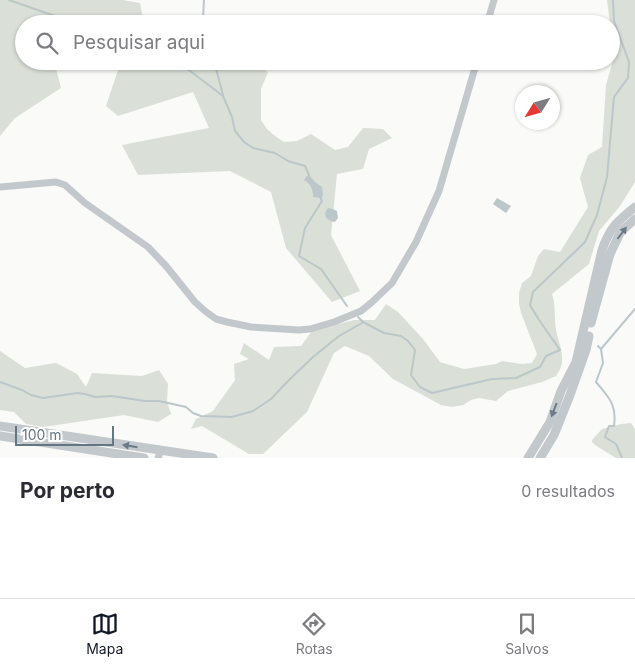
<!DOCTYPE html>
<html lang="pt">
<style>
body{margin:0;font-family:Inter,sans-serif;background:#f7f7f7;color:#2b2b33}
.compass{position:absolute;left:515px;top:85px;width:45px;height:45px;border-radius:50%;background:#fff;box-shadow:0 1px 4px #0004;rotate:233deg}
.scale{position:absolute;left:15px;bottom:12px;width:99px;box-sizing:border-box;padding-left:5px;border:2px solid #657683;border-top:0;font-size:14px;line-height:18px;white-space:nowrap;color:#657683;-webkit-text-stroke:4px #fff;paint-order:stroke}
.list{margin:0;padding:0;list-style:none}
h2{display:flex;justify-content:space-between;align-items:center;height:65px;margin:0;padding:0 20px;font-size:21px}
h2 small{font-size:16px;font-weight:400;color:#7c7c81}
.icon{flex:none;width:28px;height:28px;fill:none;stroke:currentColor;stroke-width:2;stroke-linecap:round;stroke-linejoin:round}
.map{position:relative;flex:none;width:635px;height:458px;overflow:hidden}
.search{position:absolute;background:#fff;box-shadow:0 1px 4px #0004;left:15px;right:15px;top:15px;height:55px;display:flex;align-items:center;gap:12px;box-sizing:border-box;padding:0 18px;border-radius:28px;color:#7c7c81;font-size:19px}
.sheet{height:140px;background:#fff}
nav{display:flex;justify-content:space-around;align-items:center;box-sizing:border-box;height:70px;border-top:1px solid #e1e1e2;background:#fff;font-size:14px;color:#7c7c81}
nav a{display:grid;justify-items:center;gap:2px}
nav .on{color:#111827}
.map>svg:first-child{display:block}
</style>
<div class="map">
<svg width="635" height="458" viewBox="0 0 635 458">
<rect width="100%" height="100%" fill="#fafaf8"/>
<g fill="#dadfd7">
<path d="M 0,0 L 123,0 L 140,3 L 144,24 L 24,24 L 24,61 L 54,61 L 61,88 L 15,118 L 0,136 Z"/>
<path d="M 607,0 L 635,0 L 635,182 L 620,206 L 599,231 L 589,264 L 552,294 C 556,305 554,318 556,330 C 558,341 563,350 562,361 C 562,367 559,371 556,376 L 542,382 L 508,391 L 496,401 L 479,398 L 471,400 L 463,405 L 452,407 L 441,405 L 393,379 L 369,356 L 345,346 L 334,353 L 307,412 L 263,454 L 249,454 L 202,426 L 191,429 L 196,419 L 213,411 L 235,380 L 234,364 L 249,359 L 240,354 L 244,343 L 269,360 L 274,347 L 301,346 L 312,331 L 354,320 L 375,320 L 386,304 L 398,312 L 423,339 L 440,362 L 464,369 L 496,364 L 502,361 L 522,364 L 532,363 L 537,354 L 521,313 L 519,304 L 519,293 L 522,283 L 531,276 L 538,256 L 544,249 L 560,252 L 588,207 L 580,178 L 588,155 L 602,147 L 606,85 L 618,43 L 611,31 L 611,24 L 610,24 Z"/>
<path d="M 121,61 L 252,61 L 268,72 L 261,89 L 261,120 L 267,129 L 275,136 L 284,142 L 297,141 L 311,134 L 335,150 L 348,147 L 363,128 L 383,129 L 392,138 L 369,149 L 363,169 L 337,174 L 331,235 L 360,291 L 332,302 L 286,248 L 271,192 L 230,171 L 138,175 L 122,145 L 209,128 L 193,92 L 118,116 L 106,106 Z"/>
<path d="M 0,351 L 25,368 L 56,363 L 77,374 L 86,387 L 92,373 L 142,376 L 159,370 L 168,384 L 167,402 L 171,414 L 158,422 L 124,415 L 43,427 L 26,424 L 14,412 L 0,410 Z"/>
<path d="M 631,423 L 635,429 L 635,458 L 616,458 L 595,445 L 592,442 L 592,440 L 602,429 L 621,424 Z"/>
</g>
<g fill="#bbc7cb">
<path d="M 309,175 L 315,182 L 322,187 L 323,195 L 322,198 L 313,197 C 313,189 311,184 304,180 L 306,177 Z"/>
<path d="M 497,198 L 511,206 L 506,213 L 493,204 Z"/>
<path d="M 328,208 L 333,209 L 337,211 L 338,218 L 335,222 C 327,221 322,215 328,208 Z"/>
</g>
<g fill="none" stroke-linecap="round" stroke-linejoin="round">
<g stroke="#bbc7cb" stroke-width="2">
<path d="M 9,0 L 78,24"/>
<path d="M 204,0 L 203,18 L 205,24"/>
<path d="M 177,61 L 223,96 L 232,117 L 235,131 L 244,142 L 253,148 L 275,153 L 288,161 L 305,166 L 309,175"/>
<path d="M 214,61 L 223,95"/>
<path d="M 320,197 L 322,201 L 305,228 L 299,256 L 321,269 L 347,306"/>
<path d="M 358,317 L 363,322 L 384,333 L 401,336 L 408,341 L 415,350 L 411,375 L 420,387 L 432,393 L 492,379 L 516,378 L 540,367 L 546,356 L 560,350 L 539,320 L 530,305 L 533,292 L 585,242 L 597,215 L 607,177 L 614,97 L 628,78 L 629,62 L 614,21 L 613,0"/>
<path d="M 598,346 L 601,349 L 603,363 L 596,382 C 609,398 617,404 614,426 L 609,426 L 605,437 L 616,444 L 622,458"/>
<path d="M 601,349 L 635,309"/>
<path d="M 0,382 L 22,390 L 31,395 L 43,398 L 78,393 L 85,394 L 95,397 L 112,396 L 145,401 L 159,401 L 186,407 L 193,413 L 201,416 L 232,417 L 253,411 L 271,399 L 288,381 L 313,357 L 339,336 L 362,323"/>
</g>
<g stroke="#c3c8cc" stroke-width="7">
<path d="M 487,24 L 494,0"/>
<path d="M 0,187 L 56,182 L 65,185 L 85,203 L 148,247 L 166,266 L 195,302 L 205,311 L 216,319 L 227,322 L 251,327 L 299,330 L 310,329 L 334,322 L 361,311 L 371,303 L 392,283 L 416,242 L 439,191 L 477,61"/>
<path d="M 158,458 L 161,450"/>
</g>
<g stroke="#c3c8cc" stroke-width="9">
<path d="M 591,323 L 610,254 L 620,233 L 625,228 L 635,219"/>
<path d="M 0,426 L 213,458"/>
<path d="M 0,436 L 144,458"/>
<path d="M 528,458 L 550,422 L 561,391 L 576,362 L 602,250 C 610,227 617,222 635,207"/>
<path d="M 540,458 L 554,435 L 570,395 L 586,350 L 589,336"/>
</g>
</g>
<defs><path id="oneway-solid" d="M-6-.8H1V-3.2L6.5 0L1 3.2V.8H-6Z" transform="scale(1.25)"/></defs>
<g fill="#6a7a87">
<use href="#oneway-solid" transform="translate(622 233) rotate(-53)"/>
<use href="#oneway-solid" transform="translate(554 410) rotate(111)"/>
<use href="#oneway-solid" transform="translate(130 446) rotate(-171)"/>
</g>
</svg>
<svg class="compass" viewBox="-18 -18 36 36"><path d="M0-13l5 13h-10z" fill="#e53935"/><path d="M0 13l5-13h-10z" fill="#7c7c81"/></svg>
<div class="scale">100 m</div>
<div class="search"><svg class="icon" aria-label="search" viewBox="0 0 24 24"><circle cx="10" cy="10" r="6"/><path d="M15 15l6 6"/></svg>Pesquisar aqui</div>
</div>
<section class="sheet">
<h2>Por perto<small>0 resultados</small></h2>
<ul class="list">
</ul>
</section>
<nav>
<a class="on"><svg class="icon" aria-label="map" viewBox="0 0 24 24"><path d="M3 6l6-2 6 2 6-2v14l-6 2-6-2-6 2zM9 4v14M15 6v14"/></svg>Mapa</a>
<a><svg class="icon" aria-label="directions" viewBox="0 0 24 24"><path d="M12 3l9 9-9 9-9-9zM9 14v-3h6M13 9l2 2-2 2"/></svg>Rotas</a>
<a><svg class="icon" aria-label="saved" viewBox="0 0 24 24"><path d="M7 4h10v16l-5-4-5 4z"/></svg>Salvos</a>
</nav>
